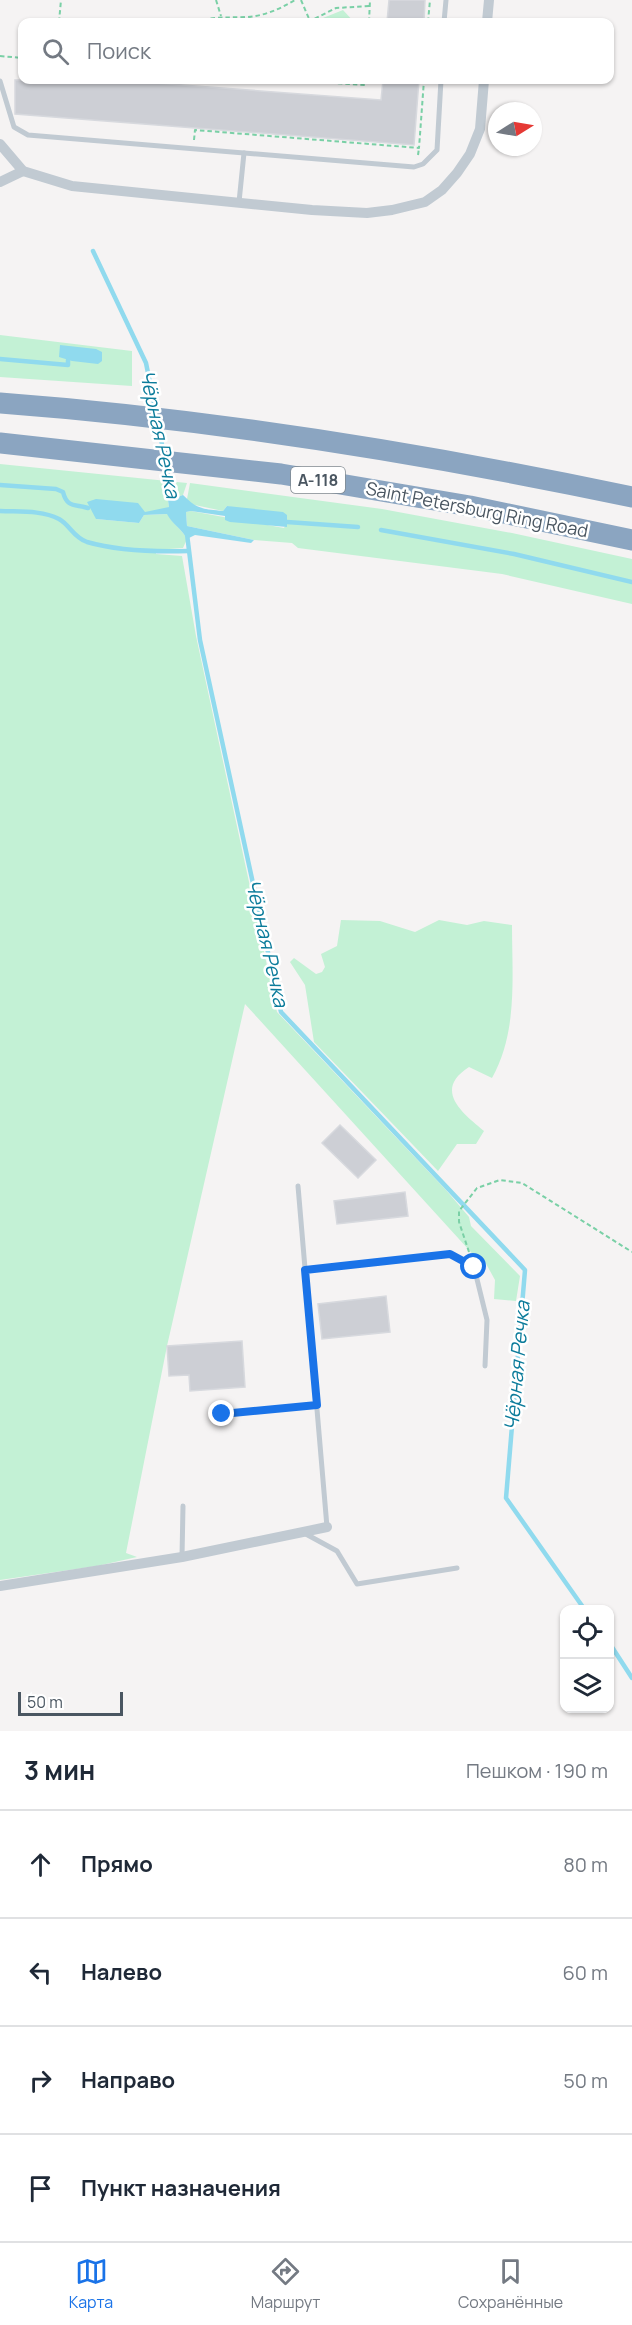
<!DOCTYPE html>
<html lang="ru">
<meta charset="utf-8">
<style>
body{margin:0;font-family:Manrope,sans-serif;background:#f2f2f3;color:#1f2937}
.controls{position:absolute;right:18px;bottom:18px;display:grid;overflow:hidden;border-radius:12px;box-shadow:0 2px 4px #0004}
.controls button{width:54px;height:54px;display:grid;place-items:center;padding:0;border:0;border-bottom:2px solid #e0e1e3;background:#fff;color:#1f2937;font:30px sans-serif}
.compass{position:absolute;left:488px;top:102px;width:54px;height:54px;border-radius:50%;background:#fff;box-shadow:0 2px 4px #0004;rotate:79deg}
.scale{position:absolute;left:18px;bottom:15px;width:105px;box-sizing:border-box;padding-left:6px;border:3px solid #4a5661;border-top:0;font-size:16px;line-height:21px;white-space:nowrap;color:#4a5661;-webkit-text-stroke:4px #fff;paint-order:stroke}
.stop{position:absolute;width:18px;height:18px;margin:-14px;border:4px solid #1a73e8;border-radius:50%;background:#fff}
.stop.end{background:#1a73e8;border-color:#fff;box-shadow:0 2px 6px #0008}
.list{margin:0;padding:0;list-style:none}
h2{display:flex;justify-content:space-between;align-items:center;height:78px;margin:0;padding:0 24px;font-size:26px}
h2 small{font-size:20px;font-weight:400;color:#747a83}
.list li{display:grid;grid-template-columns:39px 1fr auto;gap:18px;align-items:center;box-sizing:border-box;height:108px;padding:0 24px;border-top:2px solid #e0e1e3}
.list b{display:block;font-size:22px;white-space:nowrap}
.list em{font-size:20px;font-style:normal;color:#747a83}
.icon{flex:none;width:33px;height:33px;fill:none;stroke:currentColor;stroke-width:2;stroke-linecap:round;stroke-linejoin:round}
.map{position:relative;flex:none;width:632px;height:1731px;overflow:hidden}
.search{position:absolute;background:#fff;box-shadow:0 2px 4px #0004;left:18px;right:18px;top:18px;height:66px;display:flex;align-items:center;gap:15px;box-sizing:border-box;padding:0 21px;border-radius:12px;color:#747a83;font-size:22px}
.sheet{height:510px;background:#fff}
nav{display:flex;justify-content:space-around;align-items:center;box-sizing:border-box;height:84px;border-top:2px solid #e0e1e3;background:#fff;font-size:16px;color:#747a83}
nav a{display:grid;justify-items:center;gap:3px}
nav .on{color:#1a73e8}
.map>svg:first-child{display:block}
</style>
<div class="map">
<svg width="632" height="1731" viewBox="0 0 632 1731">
<rect width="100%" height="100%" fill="#f5f3f3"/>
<g fill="#c3f1d5">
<path d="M 343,10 L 354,22 L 313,22 Z"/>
<path d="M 0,335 L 132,351 L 132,386 L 0,377 Z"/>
<path d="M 0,464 L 187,483 L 183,495 L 168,500 L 169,507 L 164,510 L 96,519 L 139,523 L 144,515 L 168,514 C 172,524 182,529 187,539 L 183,548 L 156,550 L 156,554 L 182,556 L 196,636 L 277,1012 L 446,1190 L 469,1217 L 471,1226 L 520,1276 L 516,1301 L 494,1299 L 495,1280 L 484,1260 L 479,1261 L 245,1004 L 167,1346 L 126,1553 L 137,1557 L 97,1566 L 0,1580 Z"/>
<path d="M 190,483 L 382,509 L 512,533 L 632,559 L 632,604 L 502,574 L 298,548 L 292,543 L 254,540 L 187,526 L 186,512 L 191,511 L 284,528 L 287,522 L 227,506 L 223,511 L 190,504 L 187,499 Z"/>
<path d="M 341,920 L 380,921 L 415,932 L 439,920 L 467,925 L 484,921 L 512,925 C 512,976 518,1032 492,1078 L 469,1067 C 433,1090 462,1113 484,1131 L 476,1144 L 457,1144 L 438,1171 L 314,1042 L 305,985 L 290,962 L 294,958 L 316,974 L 322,972 L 325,967 L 321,954 L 337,946 Z"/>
</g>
<g fill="#90daee">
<path d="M 60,345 L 96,349 L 102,352 L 102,361 L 98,364 L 72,361 L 59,357 Z"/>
<path d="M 183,495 C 197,509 202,509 223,511 L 227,506 L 283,512 L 287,515 L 287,527 L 230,522 L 225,520 L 225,516 L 191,511 L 186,512 L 187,526 L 254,540 L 251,543 L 195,535 L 187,539 C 182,529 172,524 167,514 L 144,515 L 139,523 L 96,519 L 87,502 L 96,499 L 138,503 L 145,512 L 169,507 L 168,500 Z"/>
</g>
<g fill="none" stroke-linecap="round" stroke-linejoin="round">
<g stroke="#90daee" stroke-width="4.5">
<path d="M 93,251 L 146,363 L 156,413"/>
<path d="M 0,359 L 68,365 L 68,360"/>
<path d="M 158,424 L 164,455"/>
<path d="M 167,469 L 173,502"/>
<path d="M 0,485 L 56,489 L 63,492 C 67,508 75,504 88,508"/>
<path d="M 0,511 C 20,512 41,510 59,519 C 70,525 73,537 87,542 C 118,551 155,552 188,551"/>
<path d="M 287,522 L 358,527"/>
<path d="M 381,530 L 514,554 L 632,582"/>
<path d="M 187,534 L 200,640 L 281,1012 L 525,1270 L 506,1498 L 585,1610"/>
<path d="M 610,1644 L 632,1678"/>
</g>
</g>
<g fill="#cdcfd5" stroke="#d7d9de" stroke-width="1.5">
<path d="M 389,0 L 425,0 L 424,22 L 387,22 Z"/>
<path d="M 15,80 L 115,80 L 381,100 L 383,80 L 419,80 L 414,145 L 15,114 Z"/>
<path d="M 340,1125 L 376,1160 L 358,1178 L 322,1143 Z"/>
<path d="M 405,1192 L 408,1216 L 337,1224 L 334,1201 Z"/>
<path d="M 386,1296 L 390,1332 L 322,1339 L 318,1304 Z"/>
<path d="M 242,1341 L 245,1387 L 190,1391 L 189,1375 L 169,1376 L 167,1346 Z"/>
</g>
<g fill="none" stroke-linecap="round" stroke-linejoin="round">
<g stroke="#7ad0a6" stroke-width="2" stroke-dasharray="4.5 3" stroke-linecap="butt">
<path d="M 216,0 L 221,16"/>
<path d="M 301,0 L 310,21"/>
<path d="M 249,18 L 257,22"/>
<path d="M 59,22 L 61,0"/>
<path d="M 196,22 C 213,16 229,18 247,17 C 264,16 280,9 295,0"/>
<path d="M 308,22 L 336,8 L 370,6"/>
<path d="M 369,22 L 370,0"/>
<path d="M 428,22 L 430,0"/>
<path d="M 0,56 L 22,58"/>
<path d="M 293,80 L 364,85 L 364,80"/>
<path d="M 194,140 L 195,130 L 419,148 L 424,80"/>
<path d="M 418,155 L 419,148"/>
<path d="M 469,1252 L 459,1222 L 459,1211 L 477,1188 L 500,1180 L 522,1183 L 632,1252"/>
</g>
<g stroke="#c1cad2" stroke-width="5">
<path d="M 444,22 L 446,0"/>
<path d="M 0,81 L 14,127 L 28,135 L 414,167 L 423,164 L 437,150 L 441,80"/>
<path d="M 239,202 L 244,153"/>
<path d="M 298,1186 L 327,1527"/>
<path d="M 305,1270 L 450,1254 L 474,1267 L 487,1320 L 485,1366"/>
<path d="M 222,1414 L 317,1405"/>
<path d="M 304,1533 L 337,1551 L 357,1584 L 457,1568"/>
<path d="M 182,1557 L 183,1506"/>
</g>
<g stroke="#c1cad2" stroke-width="10">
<path d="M 487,22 L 489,0"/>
<path d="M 0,144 L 23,171 L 72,186 L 312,210 L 367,213 L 392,210 L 425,202 L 442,190 L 457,173 L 470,154 L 480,129 L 484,80"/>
<path d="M 0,182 L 23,171"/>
<path d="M 0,1586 L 182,1557 L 327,1527"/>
</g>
<g stroke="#8ba5c1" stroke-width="21">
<path d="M 0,403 C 213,419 423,453 632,497"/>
<path d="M 0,443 L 281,474 L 470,506 L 632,540"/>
</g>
</g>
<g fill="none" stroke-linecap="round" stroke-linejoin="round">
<path stroke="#1a73e8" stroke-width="8" d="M 222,1414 L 317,1405 L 305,1270 L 450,1254 L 474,1267"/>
</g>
<g text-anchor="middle" stroke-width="5" stroke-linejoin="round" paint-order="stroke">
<rect fill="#fff" stroke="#808990" stroke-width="1.5" x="291" y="467" width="54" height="26" rx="4.5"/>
<g font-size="16" font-weight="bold" fill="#4a5661">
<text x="318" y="486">А-118</text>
</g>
<g font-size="18" fill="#4a5661" stroke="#fff">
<text transform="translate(477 510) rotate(11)" y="6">Saint Petersburg Ring Road</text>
</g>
<g font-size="20" font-style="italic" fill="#0c7c9b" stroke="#fff">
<text transform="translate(160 434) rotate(78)" y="7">Чёрная Речка</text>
<text transform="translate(267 943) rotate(77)" y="7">Чёрная Речка</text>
<text transform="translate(517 1366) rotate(-85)" y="7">Чёрная Речка</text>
</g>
</g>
</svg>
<div class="controls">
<button><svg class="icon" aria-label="locate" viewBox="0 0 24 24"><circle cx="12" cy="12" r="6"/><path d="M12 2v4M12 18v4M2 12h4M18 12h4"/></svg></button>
<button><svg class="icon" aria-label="layers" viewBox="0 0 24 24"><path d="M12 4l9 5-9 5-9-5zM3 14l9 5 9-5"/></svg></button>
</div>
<svg class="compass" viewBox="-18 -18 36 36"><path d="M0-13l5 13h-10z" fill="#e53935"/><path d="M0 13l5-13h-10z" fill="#747a83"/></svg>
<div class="scale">50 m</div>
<div class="stop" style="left:474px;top:1267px"></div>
<div class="stop end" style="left:222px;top:1414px"></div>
<div class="search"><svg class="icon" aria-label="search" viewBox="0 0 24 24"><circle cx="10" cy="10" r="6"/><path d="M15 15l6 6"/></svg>Поиск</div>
</div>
<section class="sheet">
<h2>3 мин<small>Пешком · 190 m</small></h2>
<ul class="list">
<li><svg class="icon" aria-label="ahead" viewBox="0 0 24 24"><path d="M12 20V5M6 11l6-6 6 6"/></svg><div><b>Прямо</b></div><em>80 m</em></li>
<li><svg class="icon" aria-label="left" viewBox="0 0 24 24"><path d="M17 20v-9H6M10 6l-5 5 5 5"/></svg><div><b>Налево</b></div><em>60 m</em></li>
<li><svg class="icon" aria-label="right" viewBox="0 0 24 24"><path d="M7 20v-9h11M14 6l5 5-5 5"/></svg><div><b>Направо</b></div><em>50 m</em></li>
<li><svg class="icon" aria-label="arrive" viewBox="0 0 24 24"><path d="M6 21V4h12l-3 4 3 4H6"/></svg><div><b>Пункт назначения</b></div></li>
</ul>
</section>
<nav>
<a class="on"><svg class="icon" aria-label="map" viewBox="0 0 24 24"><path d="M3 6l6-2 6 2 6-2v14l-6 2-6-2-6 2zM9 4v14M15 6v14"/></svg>Карта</a>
<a><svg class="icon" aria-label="directions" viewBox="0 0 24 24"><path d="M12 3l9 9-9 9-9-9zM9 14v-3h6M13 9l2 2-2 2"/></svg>Маршрут</a>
<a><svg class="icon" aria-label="saved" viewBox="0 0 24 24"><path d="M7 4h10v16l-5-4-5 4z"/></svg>Сохранённые</a>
</nav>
